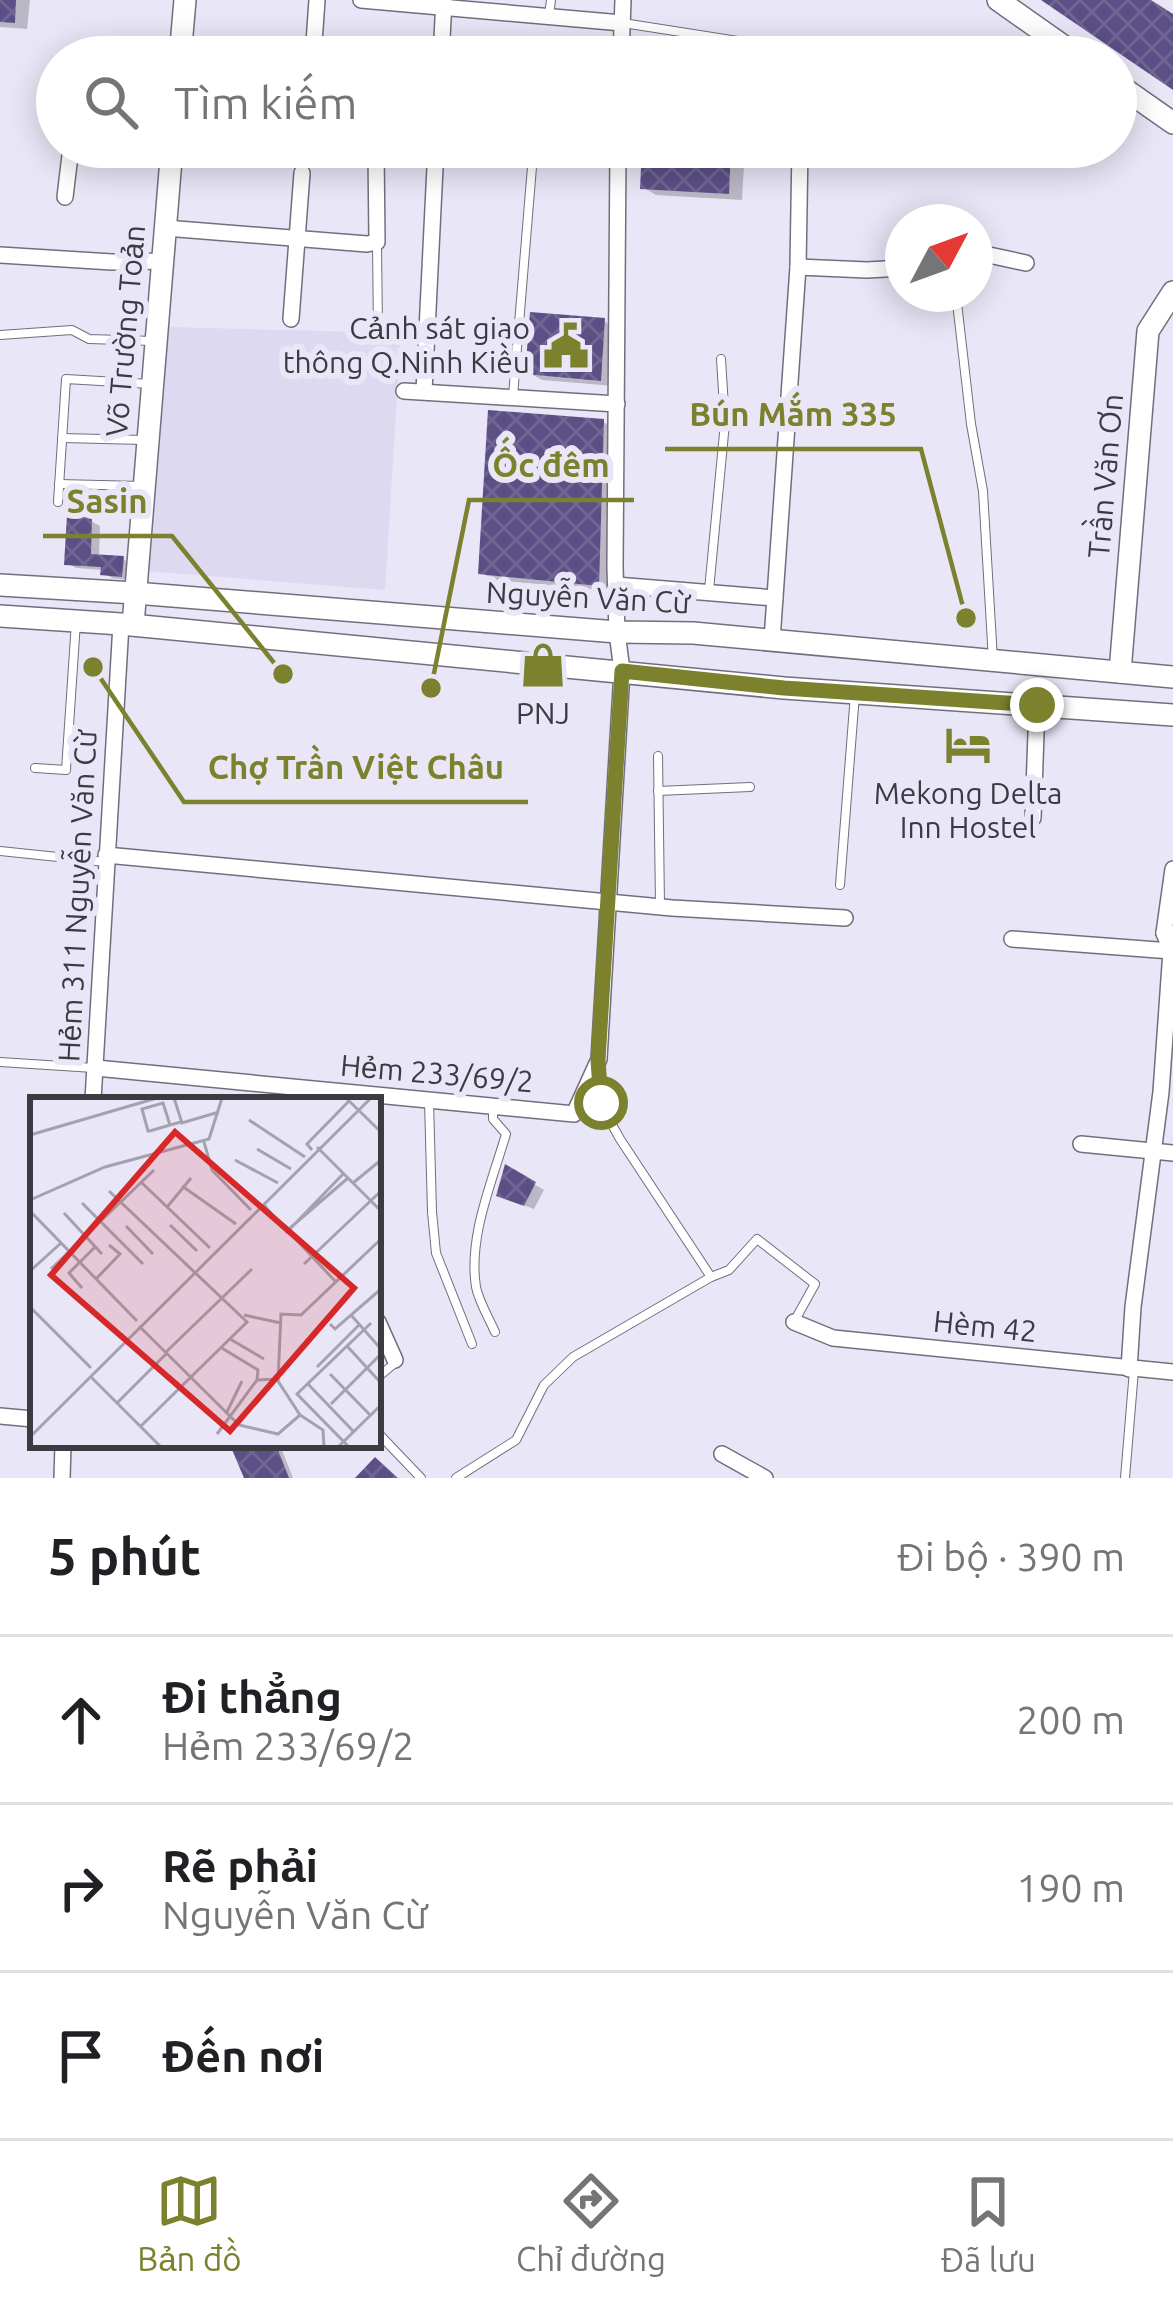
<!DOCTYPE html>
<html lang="vi">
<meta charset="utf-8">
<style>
body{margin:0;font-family:Ubuntu,sans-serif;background:#f2f2f2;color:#202124}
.compass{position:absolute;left:885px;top:204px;width:108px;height:108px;border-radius:50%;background:#fff;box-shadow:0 6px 30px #0003;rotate:49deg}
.stop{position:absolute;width:36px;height:36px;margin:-27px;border:9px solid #7b812d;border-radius:50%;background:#fff}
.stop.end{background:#7b812d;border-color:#fff;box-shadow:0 3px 12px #0008}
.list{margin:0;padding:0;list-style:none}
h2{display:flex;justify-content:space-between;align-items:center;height:156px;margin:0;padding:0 48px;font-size:51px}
h2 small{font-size:39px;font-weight:400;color:#757577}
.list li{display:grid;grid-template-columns:78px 1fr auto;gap:36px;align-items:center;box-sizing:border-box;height:168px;padding:0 48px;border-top:3px solid #e0e0e0}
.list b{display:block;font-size:45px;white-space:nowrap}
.list p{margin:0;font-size:39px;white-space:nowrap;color:#757577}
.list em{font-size:39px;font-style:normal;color:#757577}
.icon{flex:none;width:66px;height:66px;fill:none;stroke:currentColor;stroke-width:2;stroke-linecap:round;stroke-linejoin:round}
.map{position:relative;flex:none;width:1173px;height:1478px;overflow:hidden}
.search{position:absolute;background:#fff;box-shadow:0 6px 30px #0003;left:36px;right:36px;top:36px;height:132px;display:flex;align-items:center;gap:30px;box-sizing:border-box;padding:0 42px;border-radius:66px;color:#757577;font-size:45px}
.sheet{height:660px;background:#fff}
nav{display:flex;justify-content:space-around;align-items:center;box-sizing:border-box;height:168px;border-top:3px solid #e0e0e0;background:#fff;font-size:33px;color:#757577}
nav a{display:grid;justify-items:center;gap:6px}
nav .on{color:#7b812d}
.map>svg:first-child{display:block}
</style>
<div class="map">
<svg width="1173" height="1478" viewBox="0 0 1173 1478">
<defs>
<pattern id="building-cross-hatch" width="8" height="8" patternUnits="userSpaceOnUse" patternTransform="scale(3)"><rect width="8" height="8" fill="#5c4f86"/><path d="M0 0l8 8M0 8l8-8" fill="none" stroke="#716693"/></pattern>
</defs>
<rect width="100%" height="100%" fill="#e9e6f7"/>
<path fill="#ddd9f1" d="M 167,327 L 401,333 L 385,590 L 145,571 Z"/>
<g fill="#0003">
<path d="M 0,0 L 30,0 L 27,29 L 0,27 Z"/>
<path d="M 645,147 L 745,147 L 742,200 L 656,195 L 643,187 Z"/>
<path d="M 604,321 L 617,329 L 614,386 L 542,380 L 528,372 Z"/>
<path d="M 603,422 L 617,429 L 612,591 L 494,580 L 481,572 Z"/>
<path d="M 91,521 L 100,526 L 99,557 L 123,559 L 131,564 L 130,580 L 112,578 L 104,573 L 104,570 L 76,568 L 68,563 Z"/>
<path d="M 507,1168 L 544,1190 L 534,1209 L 509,1200 Z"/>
<path d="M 233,1445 L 280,1445 L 293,1478 L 247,1478 Z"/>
</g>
<g fill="url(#building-cross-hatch)">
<path d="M 0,0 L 16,0 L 15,23 L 0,22 Z"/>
<path d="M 1041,0 L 1151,0 L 1173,14 L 1173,90 Z"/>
<path d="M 642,147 L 731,147 L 729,194 L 640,189 Z"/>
<path d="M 530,312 L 605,318 L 601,381 L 525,374 Z"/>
<path d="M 488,410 L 604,419 L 599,586 L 478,574 Z"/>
<path d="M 67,515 L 92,518 L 91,554 L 124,556 L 122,577 L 100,575 L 101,567 L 64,565 Z"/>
<path d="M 505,1164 L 536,1182 L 524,1206 L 496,1196 Z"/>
<path d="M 230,1445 L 276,1445 L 289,1478 L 244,1478 Z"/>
<path d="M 375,1457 L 398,1478 L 355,1478 Z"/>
</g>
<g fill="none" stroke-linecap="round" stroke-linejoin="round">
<g stroke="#716f7d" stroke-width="10">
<g id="lane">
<path d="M 549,15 L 551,0"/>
<path d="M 623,23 L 802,51 L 912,55"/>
<path d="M 377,244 L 378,330"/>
<path d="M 956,294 L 971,424 L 983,491 L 993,660"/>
<path d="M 0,335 L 72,330 L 89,339 L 154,341"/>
<path d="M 513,396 L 533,155"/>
<path d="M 62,438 L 144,440"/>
<path d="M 59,484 L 141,486"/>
<path d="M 58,502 L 66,379 L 151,384"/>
<path d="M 709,590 L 725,423 L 721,359"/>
<path d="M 658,756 L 660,905"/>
<path d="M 35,768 L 66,770 L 76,622"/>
<path d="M 658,791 L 750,787"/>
<path d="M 0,851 L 106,862"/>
<path d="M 840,885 L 855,694"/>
<path d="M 0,1062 L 94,1068"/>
<path d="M 599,1067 L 600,1103 L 620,1139 L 711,1277"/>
<path d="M 429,1101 L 432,1212 L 436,1253 L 472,1344"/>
<path d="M 493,1107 L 493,1119 L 506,1134 C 492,1182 468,1237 476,1287 C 479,1302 489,1318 495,1332"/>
<path d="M 378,1377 L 395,1363"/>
<path d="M 378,1433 L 421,1478"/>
<path d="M 456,1478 L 516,1440 L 544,1385 L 573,1357 L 711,1277 L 729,1270 L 757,1239 L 815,1284 L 795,1320"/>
<path d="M 1125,1478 L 1134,1370"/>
</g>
</g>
<g stroke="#716f7d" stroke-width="18">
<g id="street">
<path d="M 361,0 L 622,23"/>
<path d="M 313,57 L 317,0"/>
<path d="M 441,57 L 444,0"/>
<path d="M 621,57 L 623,0"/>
<path d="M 801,57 L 802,51"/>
<path d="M 304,153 L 305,147"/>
<path d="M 800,158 L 936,156"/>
<path d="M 65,197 L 71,147"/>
<path d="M 165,228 L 367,244 L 377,242 L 376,149"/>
<path d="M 975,252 L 1026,263"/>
<path d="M 0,255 L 112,262 L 162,261"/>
<path d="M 798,267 L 867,270 L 903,268"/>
<path d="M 291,319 L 302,173"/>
<path d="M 404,391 L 617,404"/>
<path d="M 424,391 L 436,147"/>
<path d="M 616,585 L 775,598"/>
<path d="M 772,640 L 798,267 L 800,147"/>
<path d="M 1033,818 L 1037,705"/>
<path d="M 106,855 L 672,908 L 845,918"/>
<path d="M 1170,933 L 1164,933 L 1173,869"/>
<path d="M 1012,939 L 1171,951"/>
<path d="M 96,1068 L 574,1114 L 599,1059 L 622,671 L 617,632 L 615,567 L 618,147"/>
<path d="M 93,1100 L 121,624"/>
<path d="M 1081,1144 L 1173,1153"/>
<path d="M 378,1322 L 395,1360"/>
<path d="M 794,1322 L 833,1338 L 1173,1372"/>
<path d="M 1129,1369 L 1133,1307 L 1161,1092 L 1171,951 L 1164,933"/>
<path d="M 0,1416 L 33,1419"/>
<path d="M 722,1454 L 765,1478"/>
<path d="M 62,1478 L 63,1445"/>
</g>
</g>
<g stroke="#716f7d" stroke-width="24">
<g id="secondary">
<path d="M 998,0 L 1079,57"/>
<path d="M 180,57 L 185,0"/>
<path d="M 1116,83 L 1173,123"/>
<path d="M 0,585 L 135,593 L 617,632 L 693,633 L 1173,677"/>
<path d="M 0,616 L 121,624 L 784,688 L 1173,715"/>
<path d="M 133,625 L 172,147"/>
<path d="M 1120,672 L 1148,331 L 1173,292"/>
</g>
</g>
<use href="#lane" stroke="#fff" stroke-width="8"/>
<use href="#street" stroke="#fff" stroke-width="15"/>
<use href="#secondary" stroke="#fff" stroke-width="21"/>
</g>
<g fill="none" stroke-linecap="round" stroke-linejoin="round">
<path stroke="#7b812d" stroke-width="15" d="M 601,1103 L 598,1060 L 622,671 L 784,688 L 1037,705"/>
</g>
<defs>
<g id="civic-bare" transform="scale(3.6)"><path d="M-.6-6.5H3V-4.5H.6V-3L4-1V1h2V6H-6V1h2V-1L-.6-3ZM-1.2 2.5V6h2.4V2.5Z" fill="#7b812d" stroke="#e9e6f7" stroke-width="2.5" paint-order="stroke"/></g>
<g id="shop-bare" transform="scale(3.6)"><path d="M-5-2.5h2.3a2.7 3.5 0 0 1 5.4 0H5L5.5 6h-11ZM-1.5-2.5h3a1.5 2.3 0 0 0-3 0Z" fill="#7b812d" stroke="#e9e6f7" stroke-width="2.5" paint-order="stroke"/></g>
<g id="hotel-bare" transform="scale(3.6)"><path d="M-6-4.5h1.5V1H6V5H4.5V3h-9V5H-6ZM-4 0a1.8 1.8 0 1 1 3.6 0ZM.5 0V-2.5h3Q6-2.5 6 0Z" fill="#7b812d" stroke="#e9e6f7" stroke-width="2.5" paint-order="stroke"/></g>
</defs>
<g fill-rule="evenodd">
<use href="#civic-bare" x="566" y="346"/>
<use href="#shop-bare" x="543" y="665"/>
<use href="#hotel-bare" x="968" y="745"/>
</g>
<g text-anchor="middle" stroke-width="12" stroke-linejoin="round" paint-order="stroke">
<g font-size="30" fill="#3c3b42" stroke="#e9e6f7">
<text x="530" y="339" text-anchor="end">Cảnh sát giao<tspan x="530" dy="34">thông Q.Ninh Kiều</tspan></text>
<text x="543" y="724">PNJ</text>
<text x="968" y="804">Mekong Delta<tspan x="968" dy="34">Inn Hostel</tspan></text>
</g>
<g font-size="30" fill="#3c3b42" stroke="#e9e6f7">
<text transform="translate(126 331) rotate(-85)" y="10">Võ Trường Toản</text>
<text transform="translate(1106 476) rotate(-85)" y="10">Trần Văn Ơn</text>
<text transform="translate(588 598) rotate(3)" y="10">Nguyễn Văn Cừ</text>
<text transform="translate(78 896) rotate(-87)" y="10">Hẻm 311 Nguyễn Văn Cừ</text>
<text transform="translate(437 1074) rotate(5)" y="10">Hẻm 233/69/2</text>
<text transform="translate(985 1327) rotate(6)" y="10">Hèm 42</text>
</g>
</g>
<g transform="translate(30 1097)">
<rect width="351" height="351" fill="#e9e6f7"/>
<path fill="none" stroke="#a4a2af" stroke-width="3" d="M 144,1 L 152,26 L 189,15M 316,1 L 351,35M 219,23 L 275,60M 140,28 L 133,6 L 112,12 L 118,34 L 120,34 L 140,28 L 151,25M 0,38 L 127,1M 174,45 L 182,73 L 221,113M 287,50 L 351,114M 227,52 L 261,72M 282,53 L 277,47 L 319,4M 205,63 L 248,86M 112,86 L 180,151M 323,86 L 351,63M 152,89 L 206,127M 79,94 L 217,225 L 111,329M 0,103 L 75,70 L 179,42 L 192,1M 52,106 L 113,167M 234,108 L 257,135 L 314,76M 138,109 L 161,81M 0,114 L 107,224M 34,116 L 72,157M 140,128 L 167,154M 96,129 L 123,157M 260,131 L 318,81M 259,135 L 306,185M 274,167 L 351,94M 21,172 L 124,73M 0,174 L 31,146M 66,182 L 90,157 L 79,148M 52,191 L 39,176 L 65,150M 0,210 L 61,271M 214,218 L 251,226M 321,218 L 351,252M 300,227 L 305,232 L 351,192M 109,229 L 209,328 L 248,337 L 270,318M 200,242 L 234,262M 317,249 L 351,286M 190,250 L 228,273 L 227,283M 136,255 L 222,172M 287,270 L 329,228M 300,277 L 341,319M 61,280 L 131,350M 277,286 L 324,335M 86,307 L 137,256M 301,307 L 349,259M 196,317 L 212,284M 187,337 L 227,283 L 248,282M 0,340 L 341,1M 294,350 L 293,333 L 270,318 L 248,284 L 251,217 L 271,218 L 351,142M 308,350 L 351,308M 319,350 L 267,297 L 341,226"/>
<path fill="#d62828" fill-opacity="0.15" stroke="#d62828" stroke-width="6" d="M 145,35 L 324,191 L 200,334 L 21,178 Z"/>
<rect width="351" height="351" fill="none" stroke="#3c3b42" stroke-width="6"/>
</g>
<path fill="none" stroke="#7b812d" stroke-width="4.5" d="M966 618L921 449H665M431 688L469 500H634M283 674L172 536H43M93 667L184 802H528"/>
<g fill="#7b812d" stroke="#e9e6f7" stroke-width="4.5">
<circle cx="966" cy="618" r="12"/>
<circle cx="431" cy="688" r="12"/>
<circle cx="283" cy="674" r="12"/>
<circle cx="93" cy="667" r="12"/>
</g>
<g font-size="33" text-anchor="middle" font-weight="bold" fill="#7b812d" stroke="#e9e6f7" stroke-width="12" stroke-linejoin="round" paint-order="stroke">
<text x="793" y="426">Bún Mắm 335</text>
<text x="551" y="477">Ốc đêm</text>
<text x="107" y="513">Sasin</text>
<text x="356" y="779">Chợ Trần Việt Châu</text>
</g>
</svg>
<svg class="compass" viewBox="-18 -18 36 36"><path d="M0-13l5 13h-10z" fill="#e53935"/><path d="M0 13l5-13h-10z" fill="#757577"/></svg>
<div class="stop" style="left:601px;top:1103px"></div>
<div class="stop end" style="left:1037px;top:705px"></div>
<div class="search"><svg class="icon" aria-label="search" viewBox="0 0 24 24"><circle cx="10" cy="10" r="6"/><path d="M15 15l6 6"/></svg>Tìm kiếm</div>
</div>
<section class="sheet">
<h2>5 phút<small>Đi bộ · 390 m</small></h2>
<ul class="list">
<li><svg class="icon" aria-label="ahead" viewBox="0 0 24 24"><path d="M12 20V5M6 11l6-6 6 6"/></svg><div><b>Đi thẳng</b><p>Hẻm 233/69/2</p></div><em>200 m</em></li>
<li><svg class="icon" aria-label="right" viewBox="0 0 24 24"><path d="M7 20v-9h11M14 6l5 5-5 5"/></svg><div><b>Rẽ phải</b><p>Nguyễn Văn Cừ</p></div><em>190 m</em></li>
<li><svg class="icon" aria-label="arrive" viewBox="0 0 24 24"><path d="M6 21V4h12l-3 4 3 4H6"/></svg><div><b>Đến nơi</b></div></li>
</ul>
</section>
<nav>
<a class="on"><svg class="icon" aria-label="map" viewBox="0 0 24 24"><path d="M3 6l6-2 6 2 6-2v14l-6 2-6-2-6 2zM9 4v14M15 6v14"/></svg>Bản đồ</a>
<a><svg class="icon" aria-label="directions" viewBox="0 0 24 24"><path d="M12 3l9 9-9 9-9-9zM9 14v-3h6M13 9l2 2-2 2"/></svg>Chỉ đường</a>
<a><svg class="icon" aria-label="saved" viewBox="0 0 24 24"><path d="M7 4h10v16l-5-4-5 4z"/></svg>Đã lưu</a>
</nav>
